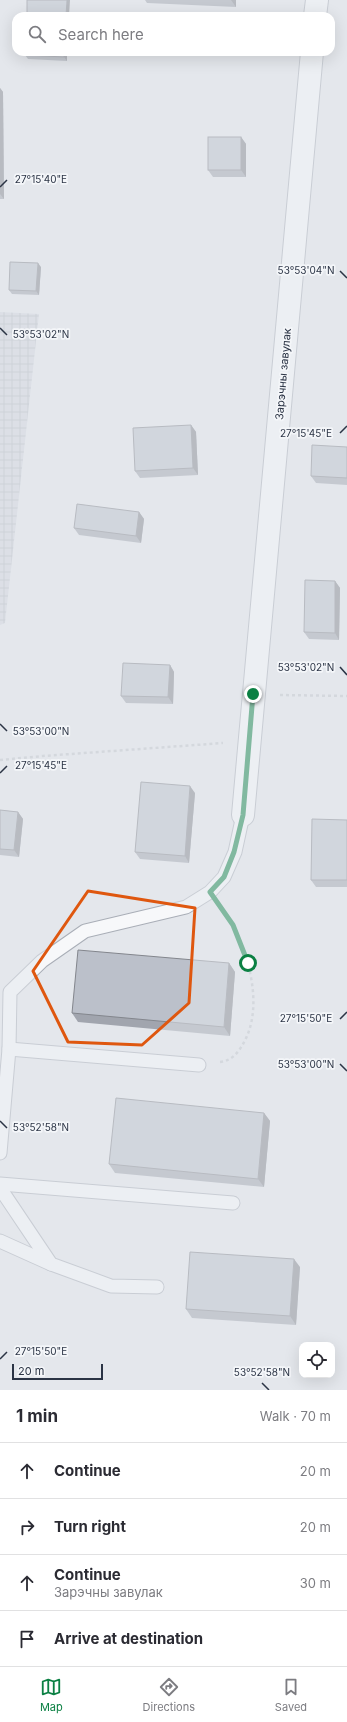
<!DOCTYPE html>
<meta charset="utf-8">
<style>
body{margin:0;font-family:Inter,sans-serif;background:#f2f2f3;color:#2b2b33}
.controls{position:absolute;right:12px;bottom:12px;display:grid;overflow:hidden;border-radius:8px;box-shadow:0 4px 16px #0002}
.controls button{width:36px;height:36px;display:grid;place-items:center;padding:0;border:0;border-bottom:1px solid #e1e1e2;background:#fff;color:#2b2b33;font:20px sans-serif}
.scale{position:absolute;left:12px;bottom:10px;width:91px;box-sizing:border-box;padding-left:4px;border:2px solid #2b3445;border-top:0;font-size:11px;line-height:14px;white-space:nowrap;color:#2b3445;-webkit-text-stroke:3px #f4f6f9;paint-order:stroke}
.stop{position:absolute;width:12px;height:12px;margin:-9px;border:3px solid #0b8043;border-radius:50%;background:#fff}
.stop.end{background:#0b8043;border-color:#fff;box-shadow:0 1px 4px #0008}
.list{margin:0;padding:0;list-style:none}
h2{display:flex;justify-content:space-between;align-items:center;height:52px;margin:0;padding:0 16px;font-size:17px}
h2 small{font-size:13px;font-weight:400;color:#7c7c81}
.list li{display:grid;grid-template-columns:26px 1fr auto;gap:12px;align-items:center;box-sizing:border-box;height:56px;padding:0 16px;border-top:1px solid #e1e1e2}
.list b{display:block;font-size:15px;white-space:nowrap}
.list p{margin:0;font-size:13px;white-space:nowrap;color:#7c7c81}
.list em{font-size:13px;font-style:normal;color:#7c7c81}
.icon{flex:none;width:22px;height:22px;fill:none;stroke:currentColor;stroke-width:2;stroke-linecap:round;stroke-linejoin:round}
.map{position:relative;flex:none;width:347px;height:1390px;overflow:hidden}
.search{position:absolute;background:#fff;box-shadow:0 4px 16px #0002;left:12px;right:12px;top:12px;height:44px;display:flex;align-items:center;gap:10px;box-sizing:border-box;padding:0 14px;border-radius:12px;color:#7c7c81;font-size:15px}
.sheet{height:276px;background:#fff}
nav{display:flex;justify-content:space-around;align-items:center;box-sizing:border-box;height:56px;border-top:1px solid #e1e1e2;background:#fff;font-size:11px;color:#7c7c81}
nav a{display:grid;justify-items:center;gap:2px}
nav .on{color:#0b8043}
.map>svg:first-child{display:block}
</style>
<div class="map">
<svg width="347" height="1390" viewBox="0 0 347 1390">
<defs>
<pattern id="industrial-grid" width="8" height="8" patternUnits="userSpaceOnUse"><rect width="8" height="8" fill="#d2d6de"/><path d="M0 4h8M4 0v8" fill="none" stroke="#b4b8c0"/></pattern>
</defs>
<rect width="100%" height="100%" fill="#e4e7ec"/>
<path fill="url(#industrial-grid)" d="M 0,312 L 39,314 L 5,623 L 0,625 Z"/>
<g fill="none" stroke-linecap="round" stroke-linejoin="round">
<g stroke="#a9aeb7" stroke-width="15">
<g id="service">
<path d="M 9,1049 L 199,1065"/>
<path d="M 0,1153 L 9,1049 L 10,992 L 42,961 L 85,931 L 186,907 L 210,892 L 224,877 L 235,852 L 243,815"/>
<path d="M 0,1184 L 233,1203"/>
<path d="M 0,1188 L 51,1264 L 111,1286 L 157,1287"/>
<path d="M 0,1241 L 51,1264"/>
</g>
</g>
<g stroke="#a9aeb7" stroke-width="24">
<g id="minor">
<path d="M 315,16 L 317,0"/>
<path d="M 243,815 L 312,52"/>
</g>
</g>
<g stroke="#c2c5cb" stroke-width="2.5" stroke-dasharray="3 3" stroke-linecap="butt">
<path d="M 280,695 L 347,696"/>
<path d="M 0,760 L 43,756 L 223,743"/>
<path d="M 220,1062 C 231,1061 238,1053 243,1044 C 266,1005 247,945 223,910"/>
</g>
<use href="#service" stroke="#f7f8fa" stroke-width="13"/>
<use href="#minor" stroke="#f7f8fa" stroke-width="22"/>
</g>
<g fill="#a1a5ae">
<path d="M 145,0 L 236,0 L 236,7 L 147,3 Z"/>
<path d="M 67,52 L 67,61 L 28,59 L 25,55 Z"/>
<path d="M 0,88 L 3,92 L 4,199 L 0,199 Z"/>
<path d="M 241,137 L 246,144 L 246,177 L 213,177 L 208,170 Z"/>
<path d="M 41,267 L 39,295 L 12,294 L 9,290 Z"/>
<path d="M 191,425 L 196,432 L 198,475 L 140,478 L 135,471 Z"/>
<path d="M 347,447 L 347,485 L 316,483 L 311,476 Z"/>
<path d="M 139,512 L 144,519 L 141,543 L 79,535 L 74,528 Z"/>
<path d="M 335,581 L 340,588 L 339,640 L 309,639 L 304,632 Z"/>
<path d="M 170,665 L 174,672 L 173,704 L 126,703 L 121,696 Z"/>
<path d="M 195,793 L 189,863 L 140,859 L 135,852 Z"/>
<path d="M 0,810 L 18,812 L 23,819 L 19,857 L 0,855 Z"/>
<path d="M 347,820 L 347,887 L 316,887 L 311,880 Z"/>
<path d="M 229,963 L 235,972 L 230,1036 L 78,1022 L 72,1013 Z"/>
<path d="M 264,1113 L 270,1121 L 264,1187 L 115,1173 L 109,1164 Z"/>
<path d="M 300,1267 L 296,1325 L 192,1318 L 186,1309 Z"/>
</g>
<g fill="#83868d">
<path d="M 67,0 L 70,0 L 69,16 L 66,16 Z"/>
<path d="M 231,0 L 236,0 L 236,7 Z"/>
<path d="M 64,52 L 67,52 L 67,61 L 64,57 Z"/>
<path d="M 0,88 L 3,92 L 4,199 L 0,194 Z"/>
<path d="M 241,137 L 246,144 L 246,177 L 241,170 Z"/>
<path d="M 38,263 L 41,267 L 39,295 L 36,291 Z"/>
<path d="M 191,425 L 196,432 L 198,475 L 193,468 Z"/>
<path d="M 139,512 L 144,519 L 141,543 L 136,536 Z"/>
<path d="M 335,581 L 340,588 L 339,640 L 335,633 Z"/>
<path d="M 170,665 L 174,672 L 173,704 L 168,697 Z"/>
<path d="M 190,786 L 195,793 L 189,863 L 185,856 Z"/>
<path d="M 18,812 L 23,819 L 19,857 L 14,850 Z"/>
<path d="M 229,963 L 235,972 L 230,1036 L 224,1027 Z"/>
<path d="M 264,1113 L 270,1121 L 264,1187 L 258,1179 Z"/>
<path d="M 294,1259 L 300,1267 L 296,1325 L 290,1316 Z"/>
</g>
<g fill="#bbc0ca" stroke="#83868d">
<path d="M 27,0 L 67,0 L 66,16 L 27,16 Z"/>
<path d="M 25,52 L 64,52 L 64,57 L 25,55 Z"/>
<rect x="208" y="137" width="33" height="33"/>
<path d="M 10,262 L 38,263 L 36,291 L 9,290 Z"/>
<path d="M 191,425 L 193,468 L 135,471 L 133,428 Z"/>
<path d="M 312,445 L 347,447 L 347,478 L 311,476 Z"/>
<path d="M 77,504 L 139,512 L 136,536 L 74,528 Z"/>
<path d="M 305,580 L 335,581 L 335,633 L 304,632 Z"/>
<path d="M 123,663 L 170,665 L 168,697 L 121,696 Z"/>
<path d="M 141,782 L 190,786 L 185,856 L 135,852 Z"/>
<path d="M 0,810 L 18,812 L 14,850 L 0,849 Z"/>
<path d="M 312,819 L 347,820 L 347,880 L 311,880 Z"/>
<path d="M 78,950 L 229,963 L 224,1027 L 72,1013 Z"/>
<path d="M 116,1098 L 264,1113 L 258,1179 L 109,1164 Z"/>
<path d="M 190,1252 L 294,1259 L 290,1316 L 186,1309 Z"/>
</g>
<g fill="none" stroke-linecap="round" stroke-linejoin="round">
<path stroke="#0b8043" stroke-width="5" d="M 248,963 L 233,925 L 210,892 L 224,877 L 234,852 L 243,815 L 253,694"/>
</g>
<path d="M0 0H347V1390H0ZM 88,891 L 195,908 L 189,1003 L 142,1045 L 68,1042 L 33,971 Z" fill="#e4e7ec" fill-opacity=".55" fill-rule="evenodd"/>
<path fill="none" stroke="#df570f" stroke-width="3" stroke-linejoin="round" d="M 88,891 L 195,908 L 189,1003 L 142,1045 L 68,1042 L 33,971 Z"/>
<path fill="none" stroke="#2b3445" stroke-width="1.5" d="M 0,187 L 7,180M 340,271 L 347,278M 0,328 L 7,335M 340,433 L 347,426M 340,667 L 347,675M 0,724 L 7,731M 0,773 L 7,766M 340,1019 L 347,1012M 340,1064 L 347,1071M 0,1121 L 7,1128M 0,1359 L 7,1352M 262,1383 L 269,1390"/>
<g text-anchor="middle" stroke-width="3.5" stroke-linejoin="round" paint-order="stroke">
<g font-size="11" fill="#2b3445" stroke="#f4f6f9">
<text transform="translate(283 374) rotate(-85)" y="4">Зарэчны завулак</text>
</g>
</g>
<g font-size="10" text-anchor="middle" fill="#2b3445" stroke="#f4f6f9" stroke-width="3.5" stroke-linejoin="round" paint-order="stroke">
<text x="41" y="183">27°15'40"E</text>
<text x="306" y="274">53°53'04"N</text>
<text x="41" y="338">53°53'02"N</text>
<text x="306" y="437">27°15'45"E</text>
<text x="306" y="671">53°53'02"N</text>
<text x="41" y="735">53°53'00"N</text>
<text x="41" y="769">27°15'45"E</text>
<text x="306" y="1022">27°15'50"E</text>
<text x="306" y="1068">53°53'00"N</text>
<text x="41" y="1131">53°52'58"N</text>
<text x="41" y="1355">27°15'50"E</text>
<text x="262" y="1376">53°52'58"N</text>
</g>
</svg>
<div class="controls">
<button><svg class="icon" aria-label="locate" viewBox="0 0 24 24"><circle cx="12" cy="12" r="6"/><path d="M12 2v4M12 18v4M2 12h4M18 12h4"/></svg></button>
</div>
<div class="scale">20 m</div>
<div class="stop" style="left:248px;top:963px"></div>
<div class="stop end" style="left:253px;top:694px"></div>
<div class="search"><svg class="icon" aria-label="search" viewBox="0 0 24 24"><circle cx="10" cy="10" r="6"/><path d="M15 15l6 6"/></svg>Search here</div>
</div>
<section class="sheet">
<h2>1 min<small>Walk · 70 m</small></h2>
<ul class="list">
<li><svg class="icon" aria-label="ahead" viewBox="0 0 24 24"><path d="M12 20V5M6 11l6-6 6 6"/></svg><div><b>Continue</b></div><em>20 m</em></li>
<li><svg class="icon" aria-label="right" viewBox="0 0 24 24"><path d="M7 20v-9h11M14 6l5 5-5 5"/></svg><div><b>Turn right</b></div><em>20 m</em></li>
<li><svg class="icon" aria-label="ahead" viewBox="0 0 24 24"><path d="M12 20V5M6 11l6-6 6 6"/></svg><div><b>Continue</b><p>Зарэчны завулак</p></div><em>30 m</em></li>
<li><svg class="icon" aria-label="arrive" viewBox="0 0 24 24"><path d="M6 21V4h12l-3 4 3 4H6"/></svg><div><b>Arrive at destination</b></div></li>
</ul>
</section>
<nav>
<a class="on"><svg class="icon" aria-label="map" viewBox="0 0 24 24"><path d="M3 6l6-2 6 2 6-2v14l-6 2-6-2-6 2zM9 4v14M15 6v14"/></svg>Map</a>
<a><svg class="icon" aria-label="directions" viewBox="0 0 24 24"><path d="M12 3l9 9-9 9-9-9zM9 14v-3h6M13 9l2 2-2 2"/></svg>Directions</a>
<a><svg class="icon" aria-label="saved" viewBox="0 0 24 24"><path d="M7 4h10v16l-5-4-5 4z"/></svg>Saved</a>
</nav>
